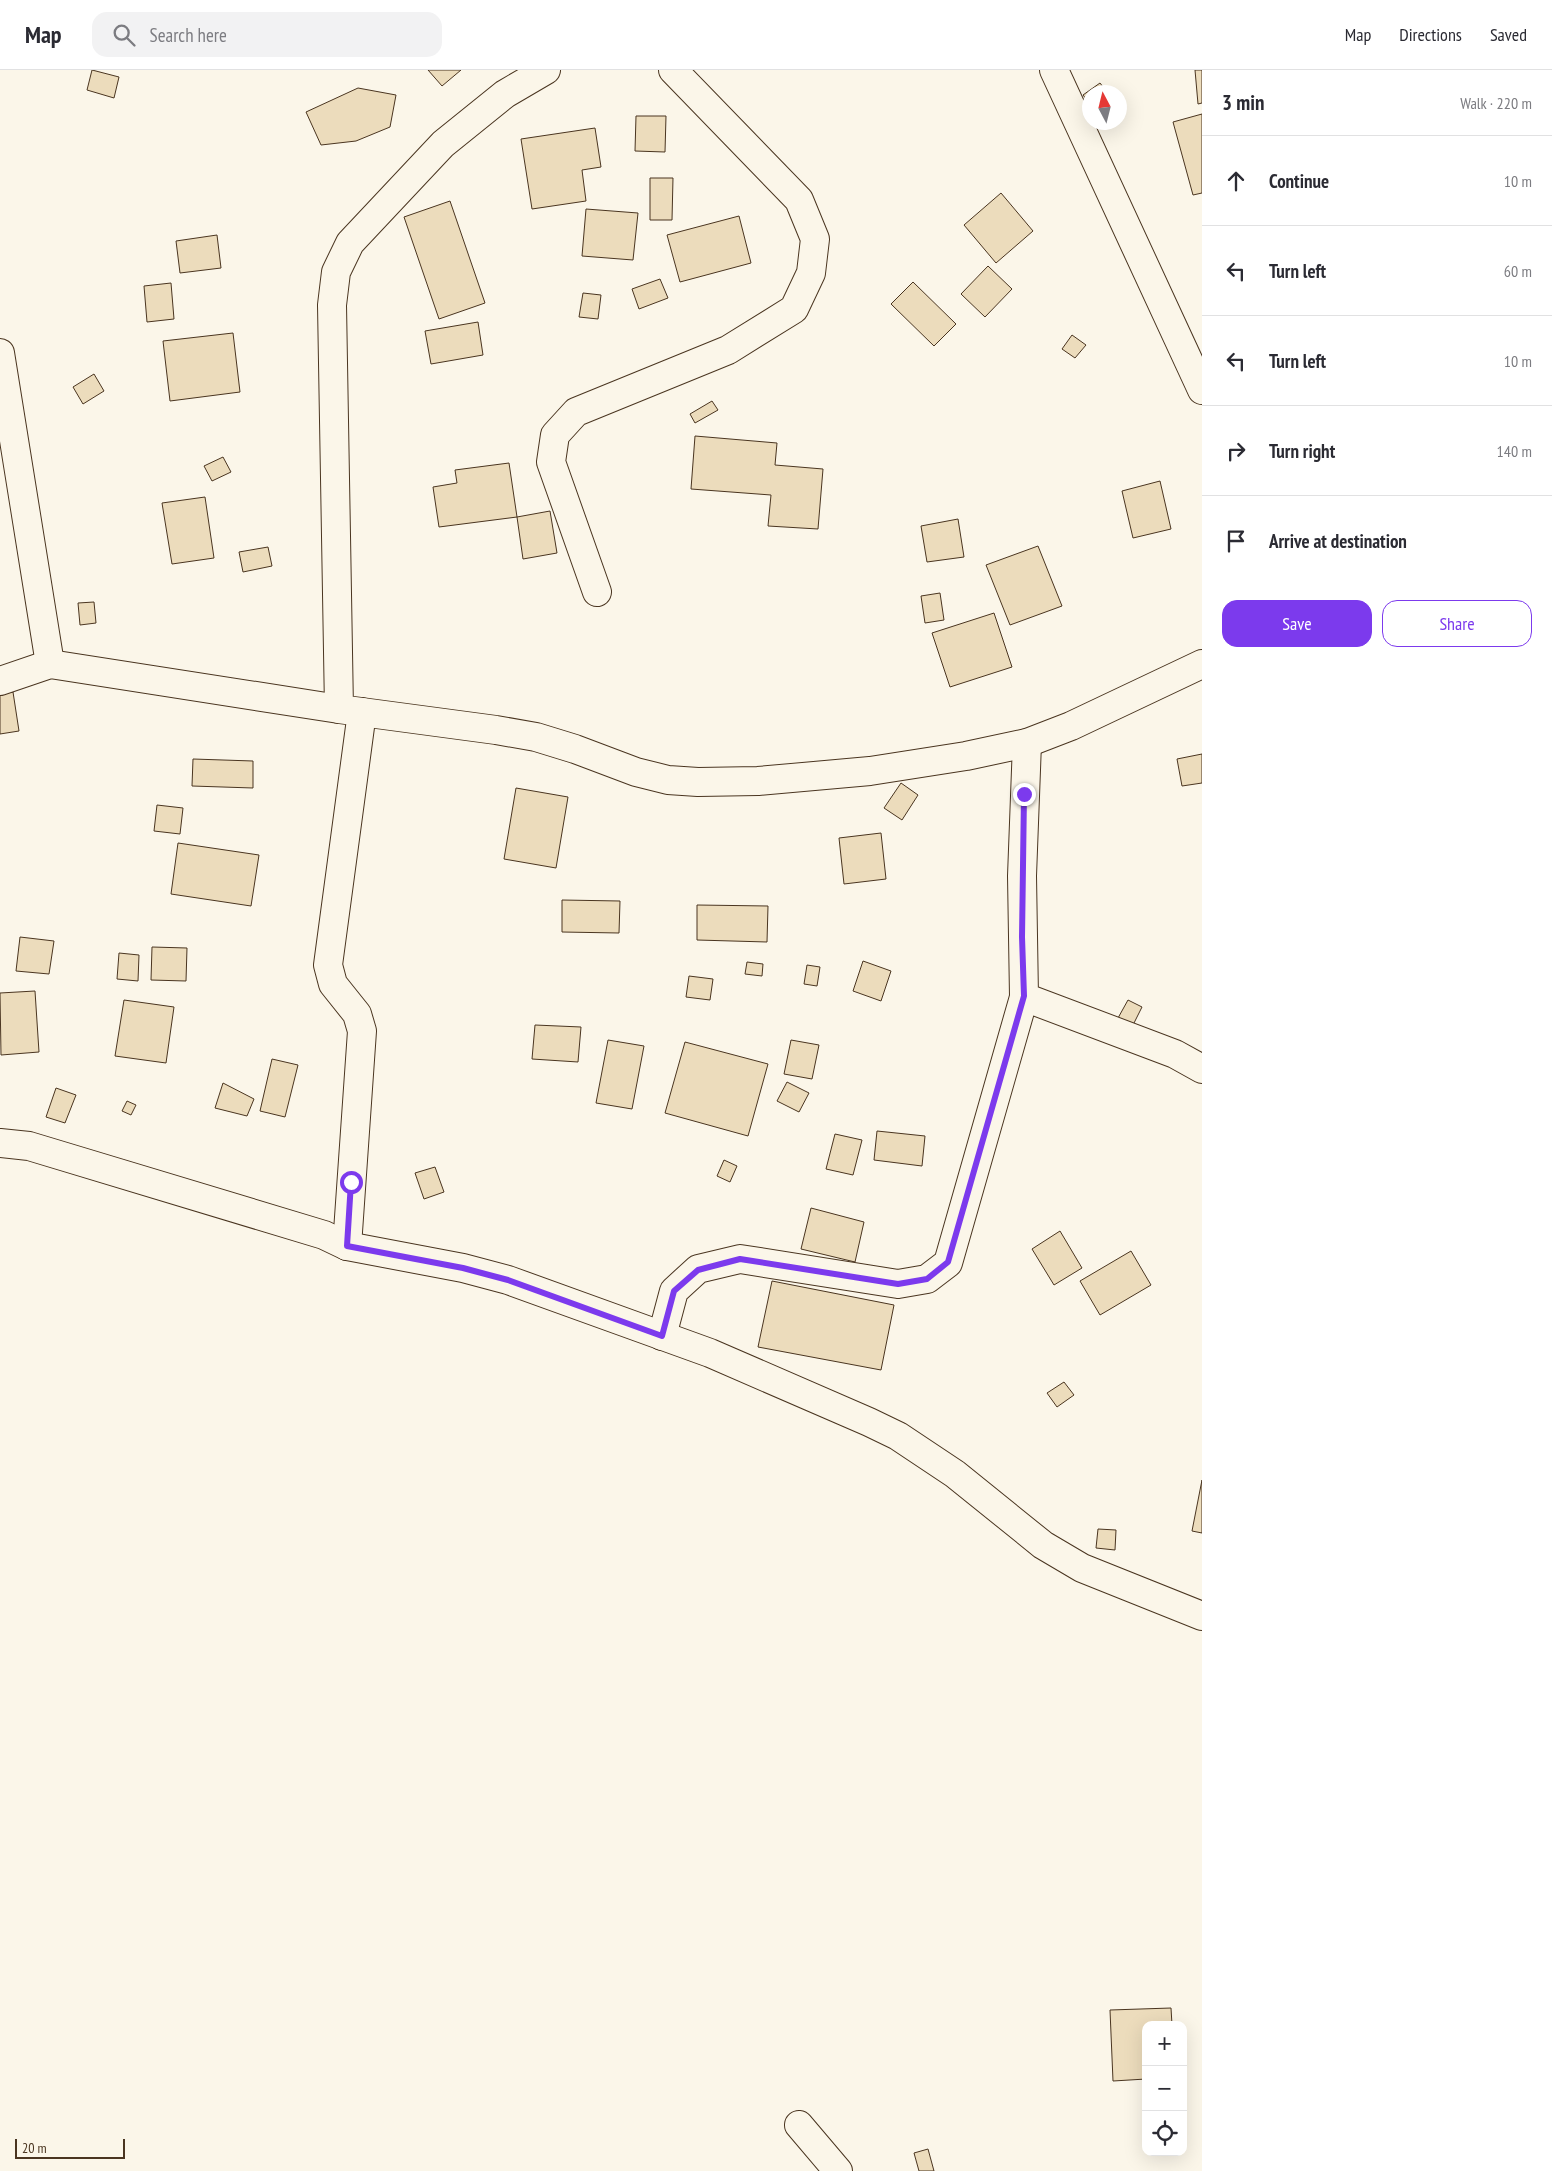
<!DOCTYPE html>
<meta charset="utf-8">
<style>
body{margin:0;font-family:"PT Sans Narrow",sans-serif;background:#f2f2f3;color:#2b2b33}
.controls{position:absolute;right:15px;bottom:15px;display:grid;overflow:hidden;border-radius:10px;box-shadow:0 5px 20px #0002}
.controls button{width:45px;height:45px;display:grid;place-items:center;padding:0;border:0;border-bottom:1px solid #e1e1e2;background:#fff;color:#2b2b33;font:25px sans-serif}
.compass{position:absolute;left:1082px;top:15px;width:45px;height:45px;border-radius:50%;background:#fff;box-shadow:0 5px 20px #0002;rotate:353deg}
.scale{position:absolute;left:15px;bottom:12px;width:110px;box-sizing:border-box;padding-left:5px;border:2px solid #4a3520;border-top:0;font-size:14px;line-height:18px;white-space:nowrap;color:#4a3520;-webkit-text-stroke:4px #fbf6e9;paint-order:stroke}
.stop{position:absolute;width:15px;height:15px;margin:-11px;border:4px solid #7c3aed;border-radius:50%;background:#fff}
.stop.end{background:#7c3aed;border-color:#fff;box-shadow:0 1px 5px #0008}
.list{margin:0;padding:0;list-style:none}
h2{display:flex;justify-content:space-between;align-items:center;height:65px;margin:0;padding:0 20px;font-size:21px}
h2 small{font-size:16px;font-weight:400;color:#7c7c81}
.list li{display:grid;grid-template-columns:32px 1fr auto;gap:15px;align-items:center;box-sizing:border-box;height:90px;padding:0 20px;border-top:1px solid #e1e1e2}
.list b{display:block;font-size:19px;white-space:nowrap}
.list em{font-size:16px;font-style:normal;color:#7c7c81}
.actions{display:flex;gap:10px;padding:15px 20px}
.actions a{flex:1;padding:11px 0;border:1px solid #7c3aed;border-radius:15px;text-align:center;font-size:18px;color:#7c3aed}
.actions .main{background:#7c3aed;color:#fff}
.icon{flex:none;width:28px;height:28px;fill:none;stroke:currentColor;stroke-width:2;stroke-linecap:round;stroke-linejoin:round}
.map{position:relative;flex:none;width:1202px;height:2101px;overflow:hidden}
header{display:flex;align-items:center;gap:30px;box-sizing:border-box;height:70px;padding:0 25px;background:#fff;border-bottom:1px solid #e1e1e2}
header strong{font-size:24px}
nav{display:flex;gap:28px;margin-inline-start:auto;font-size:18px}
.search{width:350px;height:45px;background:#f2f2f3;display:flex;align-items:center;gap:12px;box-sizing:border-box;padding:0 18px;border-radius:15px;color:#7c7c81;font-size:19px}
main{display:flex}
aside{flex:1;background:#fff}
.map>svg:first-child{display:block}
</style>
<header>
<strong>Map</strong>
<div class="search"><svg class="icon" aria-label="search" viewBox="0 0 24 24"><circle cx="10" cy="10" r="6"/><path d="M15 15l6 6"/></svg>Search here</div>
<nav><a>Map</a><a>Directions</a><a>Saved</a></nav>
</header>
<main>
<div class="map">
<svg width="1202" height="2101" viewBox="0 0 1202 2101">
<rect width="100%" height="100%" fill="#fbf6e9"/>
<g fill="#ecdcbc" stroke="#4a3520">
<path d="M 92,0 L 119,7 L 114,28 L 87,20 Z"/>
<path d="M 428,0 L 461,0 L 442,16 Z"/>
<path d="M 1195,0 L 1202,0 L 1202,33 L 1198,34 Z"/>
<path d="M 1100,13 L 1107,22 L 1090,22 L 1090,34 L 1083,25 Z"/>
<path d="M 358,18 L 396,25 L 390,57 L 356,71 L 321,75 L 306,42 Z"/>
<path d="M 1202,44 L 1202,123 L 1193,125 L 1173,52 Z"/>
<path d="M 636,46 L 666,46 L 665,82 L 635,81 Z"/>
<path d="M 595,58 L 601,97 L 582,100 L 586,131 L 532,139 L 521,69 Z"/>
<path d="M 650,108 L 673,108 L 672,150 L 650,150 Z"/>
<path d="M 1001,123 L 1033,161 L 996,193 L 964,155 Z"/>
<path d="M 450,131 L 485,233 L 439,249 L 404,147 Z"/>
<path d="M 586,139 L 638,143 L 633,190 L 582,186 Z"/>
<path d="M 739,146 L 751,193 L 680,212 L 667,165 Z"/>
<path d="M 217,165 L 221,198 L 180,203 L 176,171 Z"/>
<path d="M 988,196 L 1012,219 L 985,247 L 961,224 Z"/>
<path d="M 660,209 L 668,228 L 639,239 L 632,219 Z"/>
<path d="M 913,212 L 956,254 L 934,276 L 891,234 Z"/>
<path d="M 171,213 L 174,249 L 147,252 L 144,216 Z"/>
<path d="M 583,223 L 601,225 L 598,249 L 579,247 Z"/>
<path d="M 478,252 L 483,285 L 431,294 L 425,261 Z"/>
<path d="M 233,263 L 240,322 L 170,331 L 163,271 Z"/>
<path d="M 1072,265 L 1086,275 L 1075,288 L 1062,279 Z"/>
<path d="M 94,304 L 104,321 L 83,334 L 73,317 Z"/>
<path d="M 712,331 L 718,340 L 695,353 L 690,344 Z"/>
<path d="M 695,366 L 777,373 L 775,395 L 823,399 L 818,459 L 768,456 L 771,425 L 691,419 Z"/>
<path d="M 223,387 L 231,402 L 212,411 L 204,396 Z"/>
<path d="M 509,393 L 517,447 L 439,457 L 433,417 L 457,413 L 455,400 Z"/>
<path d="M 1160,411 L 1171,459 L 1133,468 L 1122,421 Z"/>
<path d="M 205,427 L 214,488 L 172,494 L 162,433 Z"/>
<path d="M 550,441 L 557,483 L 523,489 L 517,447 Z"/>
<path d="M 958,449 L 964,487 L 927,492 L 921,456 Z"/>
<path d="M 1038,476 L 1062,536 L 1010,555 L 986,495 Z"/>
<path d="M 268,477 L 272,496 L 243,502 L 239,482 Z"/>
<path d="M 940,523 L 944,550 L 925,553 L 921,526 Z"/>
<path d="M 94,532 L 96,553 L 80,555 L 78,533 Z"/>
<path d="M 994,543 L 1012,597 L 950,617 L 932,563 Z"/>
<path d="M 13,622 L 19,661 L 0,664 L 0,624 Z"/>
<path d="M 1202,684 L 1202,713 L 1182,716 L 1177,689 Z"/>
<path d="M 193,689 L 253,691 L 253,718 L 192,716 Z"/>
<path d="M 901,713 L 918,725 L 902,750 L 884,738 Z"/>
<path d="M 516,718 L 568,727 L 556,798 L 504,789 Z"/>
<path d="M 157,735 L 183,738 L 180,764 L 154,761 Z"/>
<path d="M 881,763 L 886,809 L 844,814 L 839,768 Z"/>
<path d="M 178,773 L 259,785 L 251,836 L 171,824 Z"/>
<path d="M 562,830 L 620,831 L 619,863 L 562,862 Z"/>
<path d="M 697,835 L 768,836 L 767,872 L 697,870 Z"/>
<path d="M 20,867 L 54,871 L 49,904 L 16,901 Z"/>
<path d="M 152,877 L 187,878 L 186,911 L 151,910 Z"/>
<path d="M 119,883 L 139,885 L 138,911 L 117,909 Z"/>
<path d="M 863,891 L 891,901 L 881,931 L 853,921 Z"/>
<path d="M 747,892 L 763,894 L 762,906 L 745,904 Z"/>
<path d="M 807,895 L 820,897 L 817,916 L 804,914 Z"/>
<path d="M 689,906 L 713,909 L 710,930 L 686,927 Z"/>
<path d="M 35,921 L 39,982 L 1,985 L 0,923 Z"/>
<path d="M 124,930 L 174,937 L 166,993 L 115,986 Z"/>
<path d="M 1128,930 L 1142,937 L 1133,955 L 1118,948 Z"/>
<path d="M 535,955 L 581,957 L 578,992 L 532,989 Z"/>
<path d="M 608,970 L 644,976 L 632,1039 L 596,1033 Z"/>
<path d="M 791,970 L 819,975 L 812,1009 L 784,1004 Z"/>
<path d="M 685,972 L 768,994 L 748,1066 L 665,1043 Z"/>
<path d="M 272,989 L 298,995 L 285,1047 L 260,1041 Z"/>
<path d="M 787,1012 L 809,1023 L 799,1042 L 777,1031 Z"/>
<path d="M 223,1013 L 254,1029 L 247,1046 L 215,1038 Z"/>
<path d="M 56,1018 L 76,1025 L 65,1053 L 46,1047 Z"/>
<path d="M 127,1031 L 136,1035 L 131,1045 L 122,1041 Z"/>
<path d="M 877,1061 L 925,1066 L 922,1096 L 874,1090 Z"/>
<path d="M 835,1064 L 862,1070 L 853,1105 L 826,1099 Z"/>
<path d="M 724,1090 L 737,1096 L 730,1112 L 717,1106 Z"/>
<path d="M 435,1097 L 444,1122 L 424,1129 L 415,1103 Z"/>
<path d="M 811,1138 L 864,1152 L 855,1192 L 801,1179 Z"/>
<path d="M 1060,1161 L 1082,1198 L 1054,1215 L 1032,1179 Z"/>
<path d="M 1131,1181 L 1151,1215 L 1100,1245 L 1080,1211 Z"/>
<path d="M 772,1211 L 894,1235 L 881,1300 L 758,1277 Z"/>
<path d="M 1064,1312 L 1074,1325 L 1057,1337 L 1047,1323 Z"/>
<path d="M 1202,1410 L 1202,1463 L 1192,1461 Z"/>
<path d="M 1098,1459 L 1116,1460 L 1115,1480 L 1096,1478 Z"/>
<path d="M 1171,1938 L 1172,1955 L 1146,1955 L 1146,2009 L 1113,2011 L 1110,1940 Z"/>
<path d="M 928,2079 L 934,2101 L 919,2101 L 914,2083 Z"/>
</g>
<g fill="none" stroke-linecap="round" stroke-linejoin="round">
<g stroke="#4a3520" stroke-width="30">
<g id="street">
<path d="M 546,0 L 505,24 L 443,74 L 350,173 L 336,202 L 332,235 L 339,639 L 496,660 L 536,667 L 575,679 L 636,702 L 668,710 L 698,712 L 758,711 L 870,701 L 966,686 L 1027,673 L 1071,656 L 1202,594"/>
<path d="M 1054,0 L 1202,320"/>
<path d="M 0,283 L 50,594"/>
<path d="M 597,522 L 551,392 L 555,365 L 576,342 L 728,280 L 794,239 L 811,203 L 815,169 L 799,130 L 673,0"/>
<path d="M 0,611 L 50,594 L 339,639"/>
<path d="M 1027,673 L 1022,806 L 1024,927 L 1175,984 L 1202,999"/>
<path d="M 0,1073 L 29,1076 L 324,1165 L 347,1176 L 463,1198 L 508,1210 L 710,1283 L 869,1352 L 898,1366 L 955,1404 L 1043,1475 L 1082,1498 L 1202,1546"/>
<path d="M 347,1176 L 362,961 L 357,944 L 333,914 L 328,895 L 362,642"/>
<path d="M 662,1266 L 674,1221 L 698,1199 L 740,1189 L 898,1214 L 927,1209 L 948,1193 L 1024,927"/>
<path d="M 799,2055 L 838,2101"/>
</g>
</g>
<use href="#street" stroke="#fbf6e9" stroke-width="28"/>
</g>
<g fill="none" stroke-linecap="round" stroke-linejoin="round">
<path stroke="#7c3aed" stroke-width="6" d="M 351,1112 L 347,1176 L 463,1198 L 508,1210 L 662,1266 L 674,1221 L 698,1200 L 740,1189 L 898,1214 L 927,1209 L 948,1192 L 1024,926 L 1022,867 L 1024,724"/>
</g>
</svg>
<div class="controls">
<button>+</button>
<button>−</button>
<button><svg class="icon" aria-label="locate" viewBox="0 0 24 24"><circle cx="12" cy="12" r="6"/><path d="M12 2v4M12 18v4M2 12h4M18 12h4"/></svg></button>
</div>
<svg class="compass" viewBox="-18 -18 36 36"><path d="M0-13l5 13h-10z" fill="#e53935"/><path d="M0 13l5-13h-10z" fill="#7c7c81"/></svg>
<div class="scale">20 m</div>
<div class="stop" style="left:351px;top:1112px"></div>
<div class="stop end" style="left:1024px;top:724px"></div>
</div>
<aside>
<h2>3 min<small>Walk · 220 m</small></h2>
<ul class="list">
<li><svg class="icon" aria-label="ahead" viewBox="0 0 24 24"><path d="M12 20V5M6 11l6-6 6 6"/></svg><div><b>Continue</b></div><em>10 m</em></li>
<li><svg class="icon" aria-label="left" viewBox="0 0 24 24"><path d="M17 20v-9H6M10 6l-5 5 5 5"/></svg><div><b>Turn left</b></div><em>60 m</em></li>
<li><svg class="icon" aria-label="left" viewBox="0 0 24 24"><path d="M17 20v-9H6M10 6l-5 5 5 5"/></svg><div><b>Turn left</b></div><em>10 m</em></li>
<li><svg class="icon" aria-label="right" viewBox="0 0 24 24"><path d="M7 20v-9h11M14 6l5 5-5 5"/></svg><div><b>Turn right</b></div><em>140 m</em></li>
<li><svg class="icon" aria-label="arrive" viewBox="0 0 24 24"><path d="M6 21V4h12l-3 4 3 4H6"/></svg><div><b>Arrive at destination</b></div></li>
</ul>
<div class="actions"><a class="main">Save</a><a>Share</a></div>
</aside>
</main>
